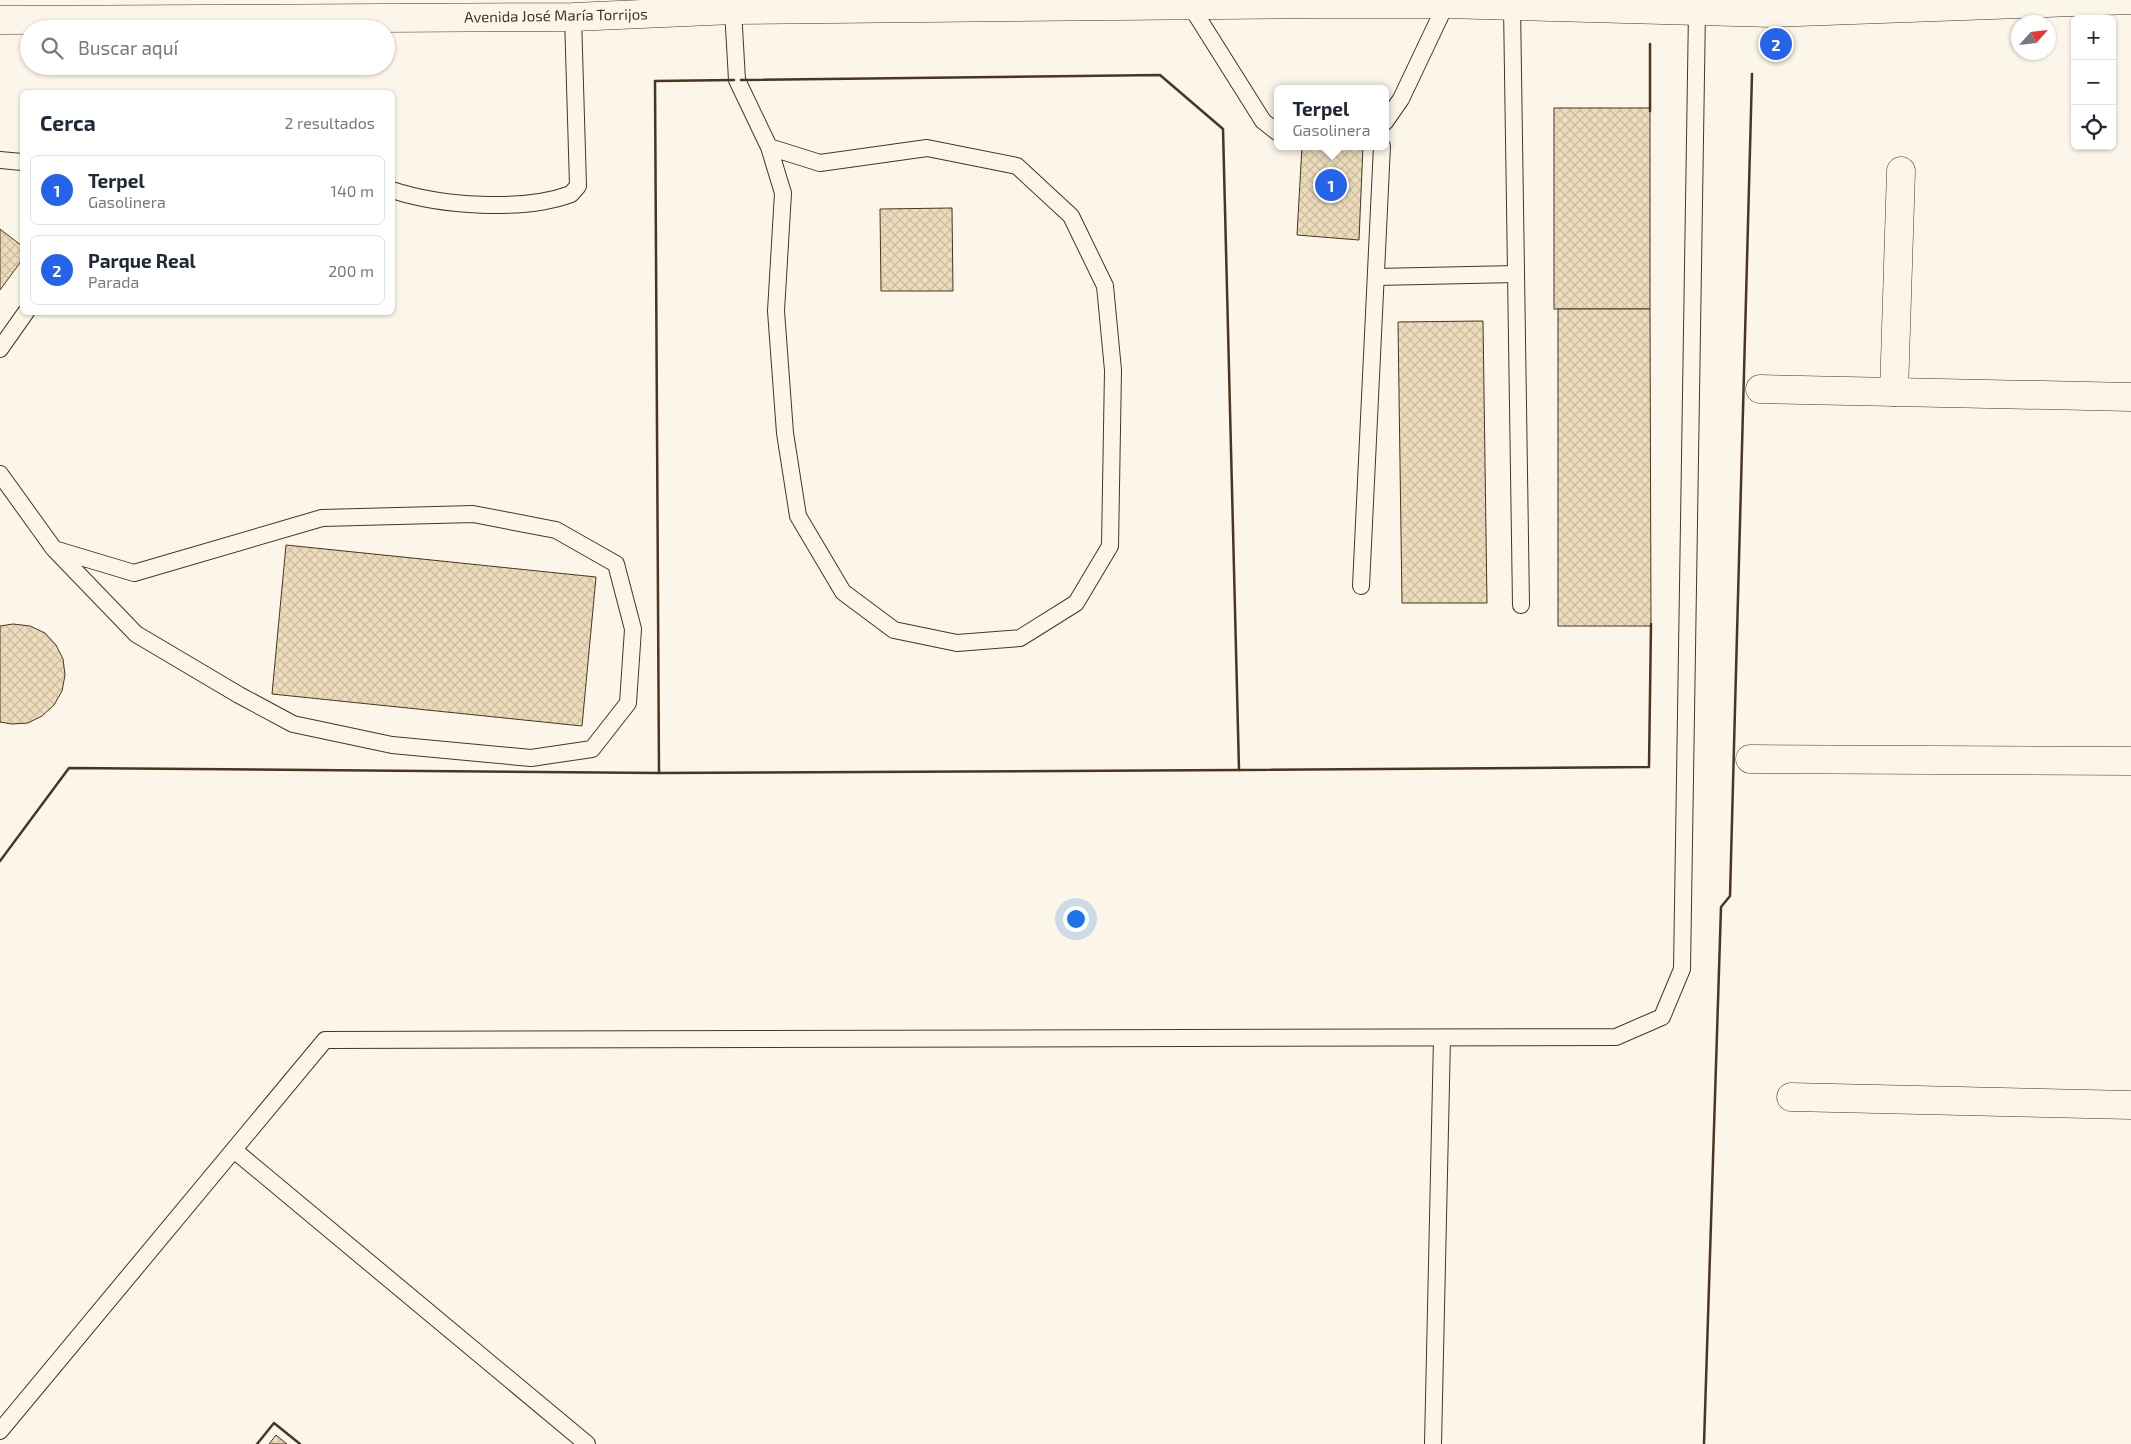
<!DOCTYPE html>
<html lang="es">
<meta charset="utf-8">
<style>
body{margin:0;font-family:"Exo 2",sans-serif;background:#f6f6f7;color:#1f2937}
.controls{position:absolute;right:15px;top:15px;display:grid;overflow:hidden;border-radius:8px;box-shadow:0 1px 4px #0004}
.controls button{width:45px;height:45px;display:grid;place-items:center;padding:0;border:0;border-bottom:1px solid #e0e1e3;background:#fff;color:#1f2937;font:25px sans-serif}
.compass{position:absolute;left:2011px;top:15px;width:45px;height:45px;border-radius:50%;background:#fff;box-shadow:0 1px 4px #0004;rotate:63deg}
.you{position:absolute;left:1075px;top:918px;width:18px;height:18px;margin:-12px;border:4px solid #fff;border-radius:50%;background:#1a73e8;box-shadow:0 0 0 8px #1a73e833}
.badge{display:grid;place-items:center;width:32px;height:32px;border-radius:50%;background:#2563eb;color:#fff;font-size:16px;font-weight:700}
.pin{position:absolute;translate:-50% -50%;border:2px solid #fff;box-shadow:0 1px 5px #0006}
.popup{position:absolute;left:1274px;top:85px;width:115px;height:65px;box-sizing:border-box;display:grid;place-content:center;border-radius:8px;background:#fff;filter:drop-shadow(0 1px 4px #0005);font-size:16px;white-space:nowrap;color:#747a83}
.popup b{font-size:19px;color:#1f2937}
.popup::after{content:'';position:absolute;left:50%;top:100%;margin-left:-10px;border:10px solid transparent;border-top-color:#fff}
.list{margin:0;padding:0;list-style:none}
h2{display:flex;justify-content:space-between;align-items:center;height:65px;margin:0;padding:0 20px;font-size:21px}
h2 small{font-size:16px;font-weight:400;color:#747a83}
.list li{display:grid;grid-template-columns:32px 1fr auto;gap:15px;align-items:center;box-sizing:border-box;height:70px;margin:0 10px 10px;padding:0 10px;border:1px solid #e0e1e3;border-radius:8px}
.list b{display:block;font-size:19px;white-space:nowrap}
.list p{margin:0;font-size:16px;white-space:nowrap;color:#747a83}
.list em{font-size:16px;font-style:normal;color:#747a83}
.icon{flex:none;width:28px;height:28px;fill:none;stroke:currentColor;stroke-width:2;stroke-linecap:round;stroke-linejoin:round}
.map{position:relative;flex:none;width:2131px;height:1444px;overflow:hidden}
.search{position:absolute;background:#fff;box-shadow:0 1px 4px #0004;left:20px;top:20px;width:375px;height:55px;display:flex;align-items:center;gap:12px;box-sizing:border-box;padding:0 18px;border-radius:28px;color:#747a83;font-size:19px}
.panel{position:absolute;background:#fff;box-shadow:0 1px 4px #0004;left:20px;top:90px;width:375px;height:225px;border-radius:8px}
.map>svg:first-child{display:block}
</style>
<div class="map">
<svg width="2131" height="1444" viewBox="0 0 2131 1444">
<defs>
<pattern id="building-cross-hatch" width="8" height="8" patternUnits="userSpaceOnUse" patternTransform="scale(1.25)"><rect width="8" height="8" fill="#ecdcbc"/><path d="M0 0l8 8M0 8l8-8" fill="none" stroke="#ccbda1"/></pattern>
</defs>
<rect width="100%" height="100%" fill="#fbf6e9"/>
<g fill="url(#building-cross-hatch)" stroke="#4a3520">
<rect x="1554" y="108" width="96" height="201"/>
<path d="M 1302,146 L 1363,146 L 1359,240 L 1297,235 Z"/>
<path d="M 952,208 L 953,291 L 881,291 L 880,209 Z"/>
<path d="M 0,229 L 22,246 L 22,260 L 0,290 Z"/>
<path d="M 1558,309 L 1650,309 L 1651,626 L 1558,626 Z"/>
<path d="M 1483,321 L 1487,603 L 1402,603 L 1398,322 Z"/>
<path d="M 286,545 L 596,577 L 582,726 L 272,694 Z"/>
<path d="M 13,624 L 30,626 L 45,633 L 56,645 L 63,659 L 65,675 L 62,691 L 54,705 L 42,716 L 28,723 L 12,724 L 0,722 L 0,626 Z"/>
<path d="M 276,1435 L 287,1444 L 269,1444 Z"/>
</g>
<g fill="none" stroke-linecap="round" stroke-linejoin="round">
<g stroke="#4a3520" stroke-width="18">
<g id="service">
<path d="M 1190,5 L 1263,121 L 1277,132"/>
<path d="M 1512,6 L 1521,605"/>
<path d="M 733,10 L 737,80 L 769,147 L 820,163 L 927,148 L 1017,166 L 1071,216 L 1105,286 L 1113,370 L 1110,546 L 1076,603 L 1020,638 L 957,643 L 894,630 L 843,592 L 798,516 L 785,433 L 776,311 L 783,193 L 769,147"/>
<path d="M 1385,122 L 1401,99 L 1446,4"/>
<path d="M 0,160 L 22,162"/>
<path d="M 392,190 C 440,206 523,212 571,194 L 578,186 L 573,17"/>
<path d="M 1376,277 L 1516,274"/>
<path d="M 0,349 L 26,312"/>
<path d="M 0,474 L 54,549 L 136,634 L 239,695 L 293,724 L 392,745 L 531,758 L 592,749 L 628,703 L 633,629 L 616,564 L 556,530 L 473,514 L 322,518 L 134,573 L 54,549"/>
<path d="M 1361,586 L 1382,146"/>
<path d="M 234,1150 L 587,1444"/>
<path d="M 0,1431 L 325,1040 L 1616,1037 L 1662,1017 L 1682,969 L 1697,11"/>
<path d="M 1433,1444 L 1442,1038"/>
</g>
</g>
<g stroke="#4a3520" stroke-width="29">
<g id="minor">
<path d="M 1760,389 L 2131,397"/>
<path d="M 1894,392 L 1901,171"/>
<path d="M 1750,759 L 2131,761"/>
<path d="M 1791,1097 L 2131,1105"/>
</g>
</g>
<g stroke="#4a3520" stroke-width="29">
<path id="secondary" d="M 0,20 L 573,17 L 733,10 L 1321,4 L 1446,4 L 1772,13 L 2131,0"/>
</g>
<use href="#service" stroke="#fbf6e9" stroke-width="16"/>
<use href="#minor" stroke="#fbf6e9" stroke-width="28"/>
<use href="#secondary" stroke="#fbf6e9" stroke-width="28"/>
<g stroke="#4a3520" stroke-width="2.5">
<path d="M 734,80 L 655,81 L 659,773 L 1239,770"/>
<path d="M 741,80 L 1160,75 L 1223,129 L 1239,770 L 1649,767 L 1651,624"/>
<path d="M 1650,111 L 1650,44"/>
<path d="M 0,861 L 69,768 L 659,773"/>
<path d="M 257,1444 L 274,1423 L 300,1444"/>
<path d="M 1704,1444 L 1721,907 L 1730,896 L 1752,74"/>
</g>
</g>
<g text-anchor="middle" stroke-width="4" stroke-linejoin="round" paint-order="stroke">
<g font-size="15" fill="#4a3520" stroke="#fbf6e9">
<text transform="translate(556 16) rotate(-1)" y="5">Avenida José María Torrijos</text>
</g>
</g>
</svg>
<div class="controls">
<button>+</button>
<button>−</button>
<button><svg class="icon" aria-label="locate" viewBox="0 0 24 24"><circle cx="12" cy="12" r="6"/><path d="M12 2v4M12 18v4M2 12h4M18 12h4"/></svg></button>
</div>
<svg class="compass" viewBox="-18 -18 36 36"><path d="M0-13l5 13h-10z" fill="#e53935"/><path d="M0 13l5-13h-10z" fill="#747a83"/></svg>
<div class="you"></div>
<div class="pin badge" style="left:1331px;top:185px">1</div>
<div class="popup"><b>Terpel</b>Gasolinera</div>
<div class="pin badge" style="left:1776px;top:44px">2</div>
<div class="search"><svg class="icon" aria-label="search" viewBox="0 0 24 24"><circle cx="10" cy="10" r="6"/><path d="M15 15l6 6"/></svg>Buscar aquí</div>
<section class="panel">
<h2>Cerca<small>2 resultados</small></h2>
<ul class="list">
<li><span class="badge">1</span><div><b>Terpel</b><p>Gasolinera</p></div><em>140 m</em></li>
<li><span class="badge">2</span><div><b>Parque Real</b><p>Parada</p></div><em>200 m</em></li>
</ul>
</section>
</div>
